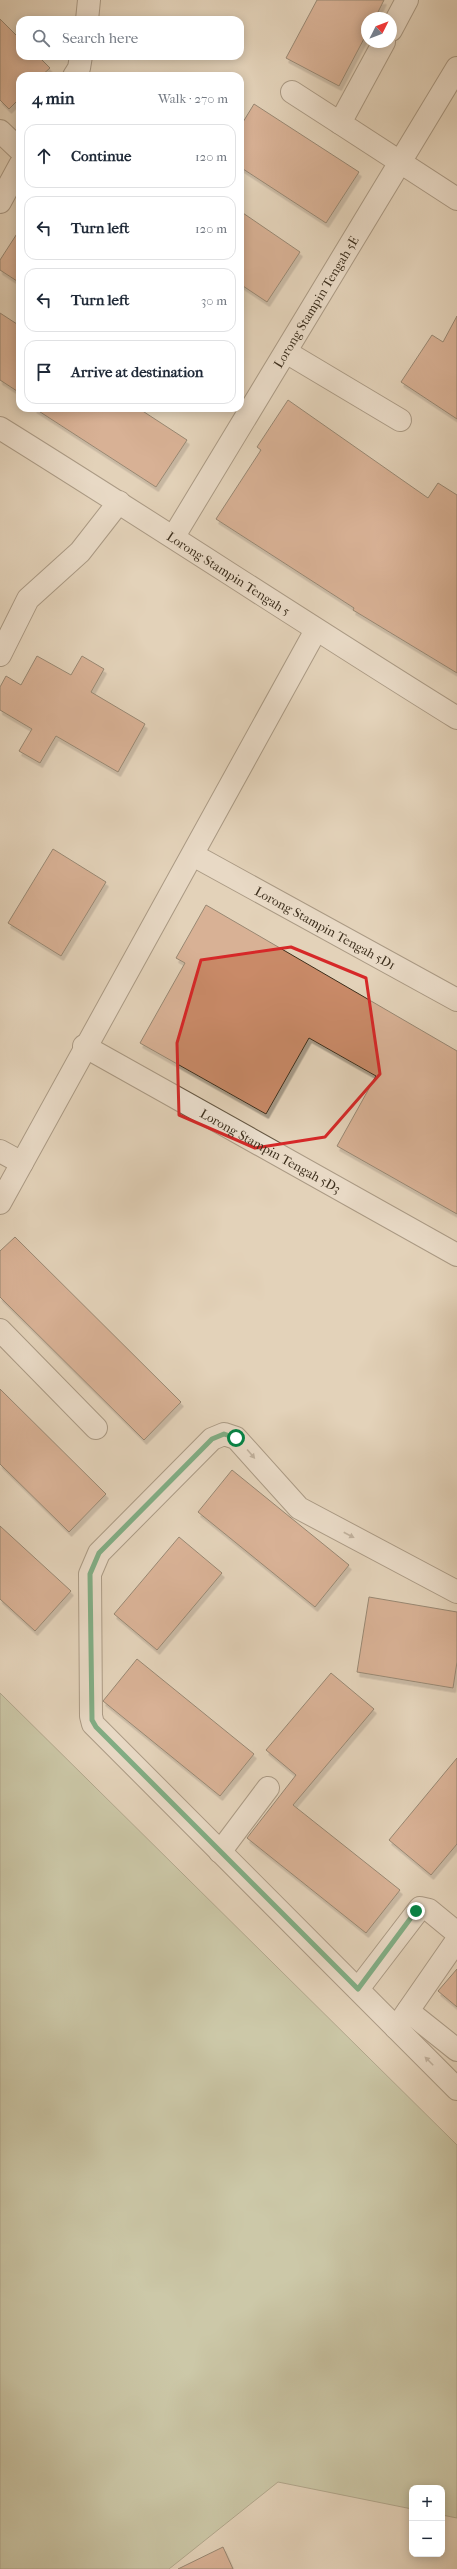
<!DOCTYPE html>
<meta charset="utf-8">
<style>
body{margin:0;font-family:"IM FELL French Canon",serif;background:#f2f2f3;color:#1f2937}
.controls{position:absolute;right:12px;bottom:12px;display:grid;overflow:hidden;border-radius:8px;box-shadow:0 2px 10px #0003}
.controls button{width:36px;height:36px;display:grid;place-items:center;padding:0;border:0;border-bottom:1px solid #e0e1e3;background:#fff;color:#1f2937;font:20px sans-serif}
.compass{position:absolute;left:361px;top:12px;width:36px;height:36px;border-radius:50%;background:#fff;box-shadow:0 2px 10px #0003;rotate:48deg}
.stop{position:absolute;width:12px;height:12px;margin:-9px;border:3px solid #0b8043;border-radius:50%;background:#fff}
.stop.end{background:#0b8043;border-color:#fff;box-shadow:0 1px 4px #0008}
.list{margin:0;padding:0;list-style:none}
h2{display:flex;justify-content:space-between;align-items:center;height:52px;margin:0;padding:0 16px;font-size:17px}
h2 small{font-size:13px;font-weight:400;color:#747a83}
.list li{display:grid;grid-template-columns:26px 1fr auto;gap:12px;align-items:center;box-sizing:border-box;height:64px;margin:0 8px 8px;padding:0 8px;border:1px solid #e0e1e3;border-radius:12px}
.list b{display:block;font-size:15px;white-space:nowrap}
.list em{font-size:13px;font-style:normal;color:#747a83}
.icon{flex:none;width:22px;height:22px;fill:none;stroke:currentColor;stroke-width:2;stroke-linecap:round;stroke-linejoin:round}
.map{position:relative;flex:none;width:457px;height:2569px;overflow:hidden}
.search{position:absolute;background:#fff;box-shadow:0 2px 10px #0003;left:16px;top:16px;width:228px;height:44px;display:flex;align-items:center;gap:10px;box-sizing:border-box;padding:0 14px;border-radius:12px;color:#747a83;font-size:15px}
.panel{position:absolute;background:#fff;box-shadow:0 2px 10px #0003;left:16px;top:72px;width:228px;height:340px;border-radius:12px}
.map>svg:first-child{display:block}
</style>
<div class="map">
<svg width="457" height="2569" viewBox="0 0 457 2569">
<defs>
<filter id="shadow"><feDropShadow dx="2.5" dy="4.5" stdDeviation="0" flood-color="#0004"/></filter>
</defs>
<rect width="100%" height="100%" fill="#e3d2b9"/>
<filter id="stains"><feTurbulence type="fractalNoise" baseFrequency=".005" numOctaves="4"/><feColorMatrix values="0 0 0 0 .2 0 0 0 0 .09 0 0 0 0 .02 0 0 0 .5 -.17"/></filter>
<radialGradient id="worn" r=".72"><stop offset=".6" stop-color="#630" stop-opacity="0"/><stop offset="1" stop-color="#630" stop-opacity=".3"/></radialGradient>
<path fill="#b0bd92" stroke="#767658" d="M 0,1693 L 457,2145 L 457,2518 L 442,2515 L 442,2488 L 412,2488 L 412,2509 L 278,2482 L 169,2569 L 0,2569 Z"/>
<g fill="#c98a67" stroke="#3d2f1d" filter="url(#shadow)">
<path d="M 317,0 L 384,0 L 375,18 L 367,18 L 367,33 L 339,86 L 286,58 Z"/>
<path d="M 0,19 L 20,39 L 20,56 L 38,56 L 50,68 L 41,76 L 20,76 L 20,98 L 9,109 L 0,100 Z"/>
<path d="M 254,104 L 359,172 L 326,223 L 240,167 L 240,127 Z"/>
<path d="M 240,211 L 300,252 L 267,302 L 240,284 Z"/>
<path d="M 20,229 L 20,283 L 0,270 L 0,260 Z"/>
<path d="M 0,313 L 20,326 L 20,393 L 0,380 Z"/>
<path d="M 457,316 L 457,419 L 401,382 L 432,335 L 443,342 Z"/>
<path d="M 288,400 L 428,498 L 438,483 L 457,495 L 457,673 L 353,610 L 354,608 L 216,519 L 261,450 L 257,447 Z"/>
<path d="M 34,408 L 138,408 L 187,440 L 156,487 Z"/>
<path d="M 37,656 L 71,675 L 82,656 L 104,669 L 91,692 L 145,724 L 118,772 L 56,736 L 40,763 L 19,751 L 32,729 L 0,710 L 0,687 L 6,676 L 21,685 Z"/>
<path d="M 53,849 L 106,882 L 61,956 L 8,923 Z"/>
<path d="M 206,905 L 457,1051 L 457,1214 L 337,1146 L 376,1076 L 309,1038 L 266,1114 L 140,1043 L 185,963 L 176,958 Z"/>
<path d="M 15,1237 L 181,1402 L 144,1440 L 0,1297 L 0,1251 Z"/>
<path d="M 0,1389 L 106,1494 L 69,1532 L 0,1464 Z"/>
<path d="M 232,1470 L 349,1565 L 315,1607 L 198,1512 Z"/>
<path d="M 0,1526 L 71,1591 L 35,1631 L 0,1599 Z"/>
<path d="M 179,1537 L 222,1573 L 157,1650 L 114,1614 Z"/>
<path d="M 369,1597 L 457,1612 L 457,1662 L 453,1688 L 357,1672 Z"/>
<path d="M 137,1659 L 254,1754 L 220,1796 L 103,1701 Z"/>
<path d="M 331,1673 L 374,1709 L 293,1805 L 400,1890 L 366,1933 L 247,1838 L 296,1775 L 266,1750 Z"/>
<path d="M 457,1758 L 457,1844 L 431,1875 L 389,1840 Z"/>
<path d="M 457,1969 L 457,2007 L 438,1991 Z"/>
<path d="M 223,2547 L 233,2569 L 178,2569 Z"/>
</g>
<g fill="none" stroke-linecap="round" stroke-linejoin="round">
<g stroke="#665844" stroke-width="24">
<g id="minor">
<path d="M 87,20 L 89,0"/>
<path d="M 391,30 L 407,0"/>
<path d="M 384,42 L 340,123 L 457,199"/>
<path d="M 74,76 L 79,68 L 81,56"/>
<path d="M 292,92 L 340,123"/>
<path d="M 0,131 L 20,150"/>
<path d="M 0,202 L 20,165"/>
<path d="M 286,352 L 400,420"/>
<path id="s1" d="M 0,428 C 153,523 304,623 457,718"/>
<path id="s2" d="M 174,536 L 457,68"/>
<path d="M 0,655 L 28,599 L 80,552 L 119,502"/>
<path id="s3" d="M 193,855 L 457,1000"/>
<path id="s4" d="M 84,1046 L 457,1255"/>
<path d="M 0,1151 L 22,1163"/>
<path d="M 0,1203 L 316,630"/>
<path d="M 0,1330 L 96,1428"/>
<path d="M 457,1592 L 299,1508 L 236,1438 L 224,1434 L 212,1439 L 99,1553 L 90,1574 L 91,1716 L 93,1724 L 457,2089"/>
<path d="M 220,1852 L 268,1788"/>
<path d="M 358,1989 L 420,1908 L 429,1910 L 457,1933"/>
<path d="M 408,2011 L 457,2050"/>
<path d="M 396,2028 L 457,1940"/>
</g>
</g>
<use href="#minor" stroke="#ede2d2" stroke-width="22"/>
</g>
<defs><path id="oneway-solid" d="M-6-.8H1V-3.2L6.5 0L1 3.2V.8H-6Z"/></defs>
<g fill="#958878">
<use href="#oneway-solid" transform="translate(251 1454) rotate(49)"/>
<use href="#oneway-solid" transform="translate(349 1535) rotate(28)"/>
<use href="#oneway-solid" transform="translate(429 2061) rotate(-135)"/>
</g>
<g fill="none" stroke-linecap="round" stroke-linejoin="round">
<path stroke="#0b8043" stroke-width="5" d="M 236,1438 L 224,1434 L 212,1439 L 99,1553 L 90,1574 L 92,1720 L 96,1727 L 358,1989 L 416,1911"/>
</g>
<path d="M0 0H457V2569H0ZM 291,947 L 366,978 L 380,1074 L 325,1137 L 255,1148 L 179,1115 L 177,1043 L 201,960 Z" fill="#e3d2b9" fill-opacity=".55" fill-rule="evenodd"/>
<path fill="none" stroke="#d62828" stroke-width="3" stroke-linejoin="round" d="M 291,947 L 366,978 L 380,1074 L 325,1137 L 255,1148 L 179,1115 L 177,1043 L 201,960 Z"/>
<g text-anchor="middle" stroke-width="4" stroke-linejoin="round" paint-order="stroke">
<g font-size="13" fill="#3d2f1d" stroke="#ede2d2">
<text dy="5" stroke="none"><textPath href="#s2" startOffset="274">Lorong Stampin Tengah 5E</textPath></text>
<text dy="5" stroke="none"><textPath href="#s1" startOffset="271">Lorong Stampin Tengah 5</textPath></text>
<text dy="5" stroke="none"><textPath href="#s3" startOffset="151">Lorong Stampin Tengah 5D1</textPath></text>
<text dy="5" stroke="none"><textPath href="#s4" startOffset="214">Lorong Stampin Tengah 5D3</textPath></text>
</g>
</g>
<rect width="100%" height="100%" filter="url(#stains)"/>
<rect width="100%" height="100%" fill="url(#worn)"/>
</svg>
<div class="controls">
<button>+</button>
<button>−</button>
</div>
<svg class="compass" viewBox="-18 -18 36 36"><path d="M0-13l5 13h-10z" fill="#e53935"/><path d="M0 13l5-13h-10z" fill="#747a83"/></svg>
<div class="stop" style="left:236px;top:1438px"></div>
<div class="stop end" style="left:416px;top:1911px"></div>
<div class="search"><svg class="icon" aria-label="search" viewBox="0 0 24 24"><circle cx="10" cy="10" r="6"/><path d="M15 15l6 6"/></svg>Search here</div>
<section class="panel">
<h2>4 min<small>Walk · 270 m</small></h2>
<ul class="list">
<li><svg class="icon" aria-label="ahead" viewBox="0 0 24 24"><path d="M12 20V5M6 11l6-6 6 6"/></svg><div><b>Continue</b></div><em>120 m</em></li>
<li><svg class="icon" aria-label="left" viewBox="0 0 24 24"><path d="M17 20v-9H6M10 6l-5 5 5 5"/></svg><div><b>Turn left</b></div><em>120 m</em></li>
<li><svg class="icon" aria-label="left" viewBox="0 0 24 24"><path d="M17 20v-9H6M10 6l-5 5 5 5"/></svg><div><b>Turn left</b></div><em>30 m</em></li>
<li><svg class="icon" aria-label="arrive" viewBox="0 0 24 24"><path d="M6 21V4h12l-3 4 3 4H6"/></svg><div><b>Arrive at destination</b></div></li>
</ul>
</section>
</div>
